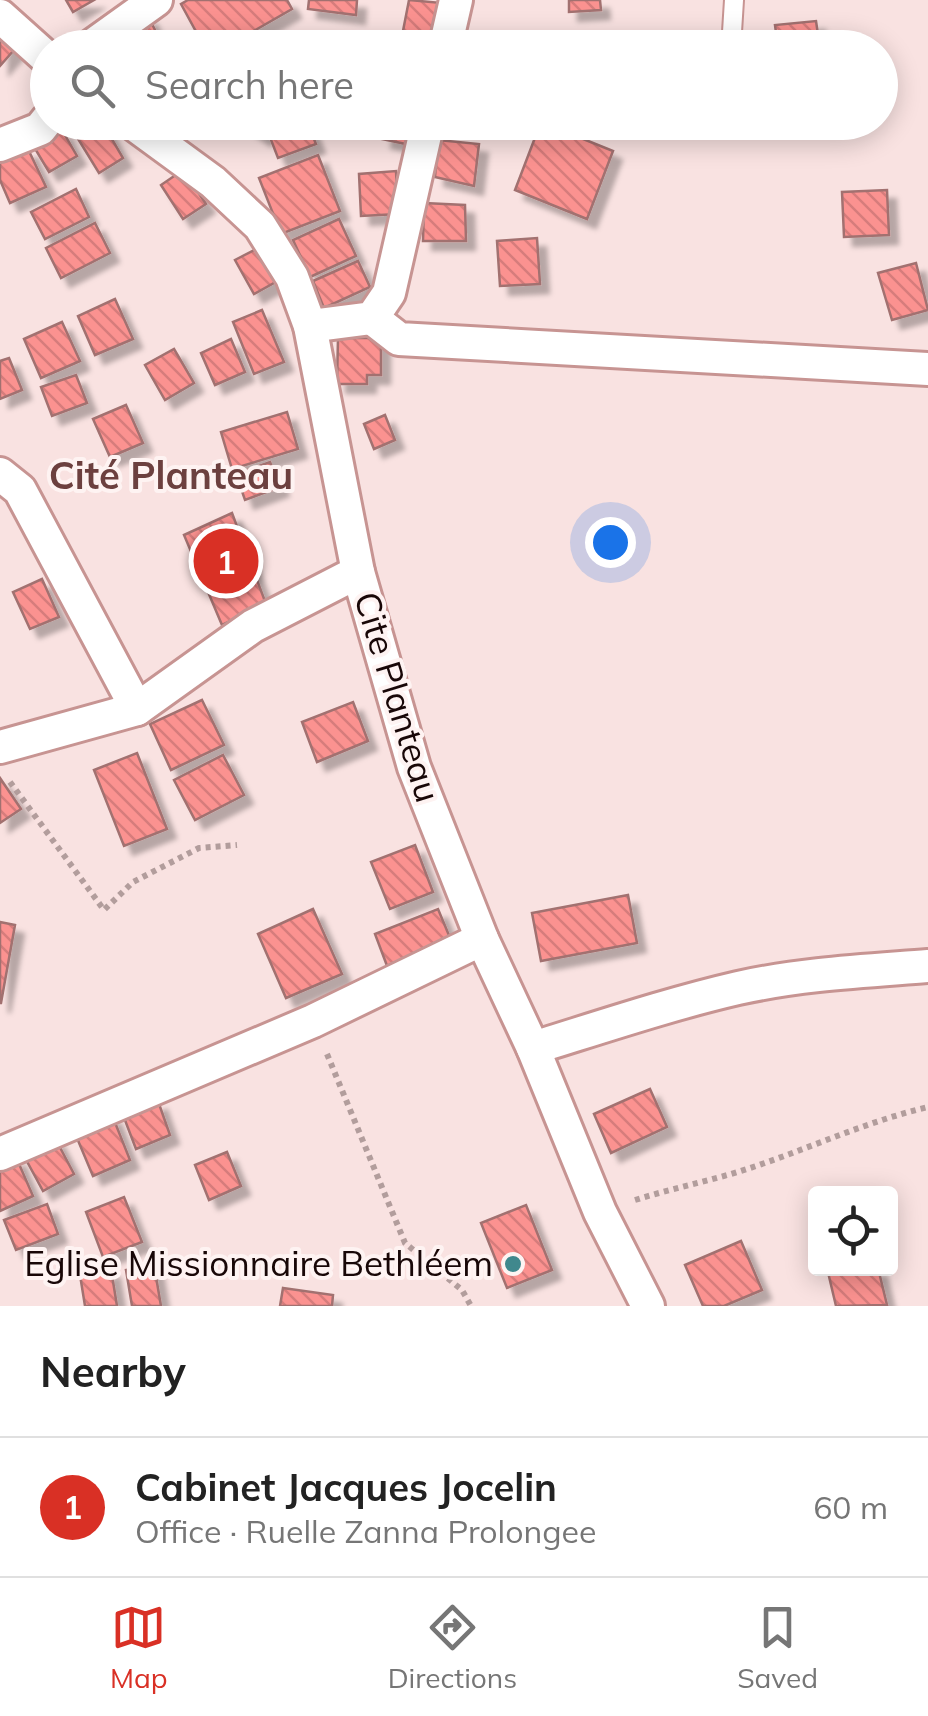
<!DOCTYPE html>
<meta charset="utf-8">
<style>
body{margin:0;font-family:Mulish,sans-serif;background:#f6f6f6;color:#222}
.controls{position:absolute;right:30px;bottom:30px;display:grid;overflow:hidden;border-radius:10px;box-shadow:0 5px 25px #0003}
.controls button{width:90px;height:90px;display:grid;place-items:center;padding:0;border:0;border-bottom:2px solid #e0e0e0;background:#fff;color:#222;font:50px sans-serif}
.you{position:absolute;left:610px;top:542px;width:35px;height:35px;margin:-25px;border:8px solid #fff;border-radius:50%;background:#1a73e8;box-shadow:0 0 0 15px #1a73e833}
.badge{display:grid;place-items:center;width:65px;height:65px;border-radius:50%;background:#d93025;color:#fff;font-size:32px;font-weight:700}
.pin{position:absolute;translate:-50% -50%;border:5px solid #fff;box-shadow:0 2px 10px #0006}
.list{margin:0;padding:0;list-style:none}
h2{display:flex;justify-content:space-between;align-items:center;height:130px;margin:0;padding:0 40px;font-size:42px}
h2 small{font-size:32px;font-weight:400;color:#767676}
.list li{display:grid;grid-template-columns:65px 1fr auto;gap:30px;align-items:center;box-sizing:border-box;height:140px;padding:0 40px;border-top:2px solid #e0e0e0}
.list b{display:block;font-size:38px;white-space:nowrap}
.list p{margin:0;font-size:32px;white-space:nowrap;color:#767676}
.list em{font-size:32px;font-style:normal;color:#767676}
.icon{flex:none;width:55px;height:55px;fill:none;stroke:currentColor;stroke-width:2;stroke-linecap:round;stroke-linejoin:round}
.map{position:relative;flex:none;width:928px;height:1306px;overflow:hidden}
.search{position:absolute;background:#fff;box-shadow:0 5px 25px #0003;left:30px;right:30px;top:30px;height:110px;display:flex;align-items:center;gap:25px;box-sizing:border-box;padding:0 35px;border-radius:55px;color:#767676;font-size:38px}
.sheet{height:270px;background:#fff}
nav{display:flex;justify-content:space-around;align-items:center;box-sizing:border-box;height:140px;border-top:2px solid #e0e0e0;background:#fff;font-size:28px;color:#767676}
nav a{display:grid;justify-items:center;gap:5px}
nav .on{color:#d93025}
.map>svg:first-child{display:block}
</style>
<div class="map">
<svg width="928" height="1306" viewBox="0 0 928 1306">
<defs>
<pattern id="building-back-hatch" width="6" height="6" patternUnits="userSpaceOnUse" patternTransform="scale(2.5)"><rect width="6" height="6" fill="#fb9290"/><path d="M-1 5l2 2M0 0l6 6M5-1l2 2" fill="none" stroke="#d67c7b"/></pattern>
<filter id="shadow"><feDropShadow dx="9" dy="9" stdDeviation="2.5" flood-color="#0004"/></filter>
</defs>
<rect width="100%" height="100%" fill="#f9e2e1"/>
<g fill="url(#building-back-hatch)" stroke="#a27170" stroke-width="2.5" filter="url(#shadow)">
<path d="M 66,0 L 94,0 L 73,12 Z"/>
<path d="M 188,0 L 287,0 L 292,9 L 224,48 L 205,48 L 181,4 Z"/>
<path d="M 309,0 L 357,0 L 356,15 L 308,9 Z"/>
<path d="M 409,0 L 442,3 L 434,43 L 402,36 Z"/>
<path d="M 569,0 L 600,0 L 601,10 L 569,12 Z"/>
<path d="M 148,16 L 160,40 L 146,48 L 125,48 L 117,32 Z"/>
<path d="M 816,21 L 820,48 L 778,48 L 775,25 Z"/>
<path d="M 0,25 L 20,43 L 0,66 Z"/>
<path d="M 72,122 L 102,122 L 123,158 L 99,173 L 69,124 Z"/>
<path d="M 240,122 L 272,122 L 262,137 Z"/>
<path d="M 293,122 L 307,122 L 316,144 L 278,158 L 268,132 Z"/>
<path d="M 385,122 L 420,122 L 415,146 L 382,139 Z"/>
<path d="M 541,122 L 613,151 L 587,219 L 515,190 Z"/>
<path d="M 62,130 L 77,156 L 49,172 L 34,147 Z"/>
<path d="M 438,140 L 479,144 L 474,186 L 435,177 Z"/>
<path d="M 28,149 L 46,187 L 10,203 L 0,180 L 0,162 Z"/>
<path d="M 318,155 L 340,211 L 281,234 L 259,178 Z"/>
<path d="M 183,170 L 206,204 L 183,219 L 161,185 Z"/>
<path d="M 396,171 L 398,214 L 361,216 L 359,174 Z"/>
<path d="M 76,189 L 89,217 L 45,239 L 31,212 Z"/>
<path d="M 887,190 L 889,235 L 844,237 L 842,192 Z"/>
<path d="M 424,203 L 465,205 L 466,241 L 423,241 Z"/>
<path d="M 339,219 L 356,256 L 310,277 L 293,240 Z"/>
<path d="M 95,223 L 110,253 L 61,278 L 46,248 Z"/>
<path d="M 537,238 L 540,284 L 500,286 L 497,241 Z"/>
<path d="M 262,246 L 281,279 L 254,294 L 235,260 Z"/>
<path d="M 358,261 L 370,287 L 324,308 L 313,281 Z"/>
<path d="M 916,263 L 928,310 L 892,320 L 878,273 Z"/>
<path d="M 115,299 L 133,339 L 95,355 L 78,316 Z"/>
<path d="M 262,310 L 284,362 L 254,374 L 233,322 Z"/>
<path d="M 62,322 L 80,361 L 41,378 L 24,339 Z"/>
<path d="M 338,338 L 381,338 L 381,375 L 367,375 L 367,384 L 337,384 Z"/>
<path d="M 231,339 L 245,372 L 215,385 L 201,353 Z"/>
<path d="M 174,349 L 194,383 L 165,400 L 145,365 Z"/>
<path d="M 9,358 L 22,390 L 0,399 L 0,361 Z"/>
<path d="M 76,375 L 87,403 L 52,416 L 41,387 Z"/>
<path d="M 126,405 L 143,443 L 110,457 L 93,419 Z"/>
<path d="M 287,412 L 298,449 L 232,469 L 221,432 Z"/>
<path d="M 385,415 L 395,440 L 374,449 L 364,424 Z"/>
<path d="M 270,462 L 280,487 L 245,500 L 236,474 Z"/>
<path d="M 232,513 L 266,604 L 222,625 L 184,535 Z"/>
<path d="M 42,579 L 59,617 L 30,629 L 13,592 Z"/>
<path d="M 202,700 L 224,745 L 171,770 L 150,724 Z"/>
<path d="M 353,702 L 368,741 L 317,762 L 302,722 Z"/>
<path d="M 137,753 L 167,829 L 124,846 L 94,770 Z"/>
<path d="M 223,755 L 244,795 L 195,820 L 174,780 Z"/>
<path d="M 0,778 L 21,809 L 0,823 Z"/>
<path d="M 415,845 L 433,892 L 390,909 L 371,862 Z"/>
<path d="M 628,895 L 637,943 L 541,961 L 532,913 Z"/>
<path d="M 313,909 L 342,974 L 286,998 L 258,934 Z"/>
<path d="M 438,909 L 453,945 L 389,971 L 375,934 Z"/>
<path d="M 0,922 L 15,925 L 1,1003 L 0,1003 Z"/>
<path d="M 650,1089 L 667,1127 L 611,1153 L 594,1114 Z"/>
<path d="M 158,1101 L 170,1135 L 136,1149 L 123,1115 Z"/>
<path d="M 112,1115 L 130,1160 L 93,1176 L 74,1131 Z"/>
<path d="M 55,1138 L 74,1174 L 43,1191 L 23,1154 Z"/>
<path d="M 227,1152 L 241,1186 L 209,1200 L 195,1165 Z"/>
<path d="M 16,1157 L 33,1196 L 0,1211 L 0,1165 Z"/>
<path d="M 124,1197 L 142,1242 L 103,1257 L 86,1212 Z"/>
<path d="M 47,1204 L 58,1234 L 16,1250 L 4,1220 Z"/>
<path d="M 526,1205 L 552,1270 L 507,1288 L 481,1223 Z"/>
<path d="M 741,1241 L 762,1290 L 724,1306 L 703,1306 L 685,1265 Z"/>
<path d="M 154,1265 L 161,1306 L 132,1306 L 126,1270 Z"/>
<path d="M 827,1268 L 878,1268 L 887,1305 L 836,1306 Z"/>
<path d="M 111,1269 L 117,1306 L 85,1306 L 80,1275 Z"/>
<path d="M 283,1288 L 333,1295 L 332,1306 L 280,1306 Z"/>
</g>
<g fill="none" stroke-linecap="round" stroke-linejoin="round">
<g stroke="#c79492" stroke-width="22">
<path id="service" d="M 731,48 L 734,0"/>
</g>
<g stroke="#c79492" stroke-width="38">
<g id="minor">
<path d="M 0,16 L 48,59"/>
<path d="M 89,48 L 156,0"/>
<path d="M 445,48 L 456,0"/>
<path d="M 131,122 L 213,182 L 260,226 L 292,277 L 310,326 L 358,572 L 414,767 L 482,939 L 533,1048 L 600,1212 L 648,1306"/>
<path d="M 0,145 L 40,129 L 48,119"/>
<path d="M 372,318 L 399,339 L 928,369"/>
<path d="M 310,326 L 372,318 L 389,293 L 428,122"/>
<path d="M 0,474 L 20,490 L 137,709"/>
<path d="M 0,747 L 137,709 L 253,626 L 358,572"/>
<path d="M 533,1048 C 601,1027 669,1004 738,988 C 801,974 865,971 928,966"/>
<path d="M 0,1154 L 313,1021 L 482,939"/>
</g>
</g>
<g stroke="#b29d9c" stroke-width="6" stroke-dasharray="5 5" stroke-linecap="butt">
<path d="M 10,782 L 104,910 L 133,882 L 199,848 L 237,845"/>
<path d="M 327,1054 L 405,1243 L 462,1290 L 471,1306"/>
<path d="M 635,1200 C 667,1190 699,1183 731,1174 C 798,1154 860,1123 928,1107"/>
</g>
<use href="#service" stroke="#fff" stroke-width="18"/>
<use href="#minor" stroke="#fff" stroke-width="32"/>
</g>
<circle fill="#40888d" stroke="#fef3f2" stroke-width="4" cx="513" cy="1264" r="10"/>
<g text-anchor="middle" stroke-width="8" stroke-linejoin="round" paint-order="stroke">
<g font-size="35" fill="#180707" stroke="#fef3f2">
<text transform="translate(397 697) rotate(73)" y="12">Cite Planteau</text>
</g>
<g font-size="35" fill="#180707" stroke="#fef3f2" text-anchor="end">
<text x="493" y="1276">Eglise Missionnaire Bethléem</text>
</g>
<g font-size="38" font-weight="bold" fill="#6c403f" stroke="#fef3f2">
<text x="171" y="489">Cité Planteau</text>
</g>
</g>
</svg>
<div class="controls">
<button><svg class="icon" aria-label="locate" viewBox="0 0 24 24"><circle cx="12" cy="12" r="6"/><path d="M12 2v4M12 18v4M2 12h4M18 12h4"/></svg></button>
</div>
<div class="you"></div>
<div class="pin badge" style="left:226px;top:561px">1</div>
<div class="search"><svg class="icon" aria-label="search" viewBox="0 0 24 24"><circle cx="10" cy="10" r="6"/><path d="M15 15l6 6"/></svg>Search here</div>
</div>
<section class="sheet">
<h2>Nearby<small></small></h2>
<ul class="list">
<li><span class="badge">1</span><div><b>Cabinet Jacques Jocelin</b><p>Office · Ruelle Zanna Prolongee</p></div><em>60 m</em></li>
</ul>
</section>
<nav>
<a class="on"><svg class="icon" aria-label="map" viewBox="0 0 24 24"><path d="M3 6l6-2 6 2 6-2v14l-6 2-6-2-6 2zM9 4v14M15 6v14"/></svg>Map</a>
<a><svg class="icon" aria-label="directions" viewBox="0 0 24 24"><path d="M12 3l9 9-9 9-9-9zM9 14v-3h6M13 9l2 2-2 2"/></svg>Directions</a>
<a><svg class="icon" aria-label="saved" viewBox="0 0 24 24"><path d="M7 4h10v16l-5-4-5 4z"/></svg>Saved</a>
</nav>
